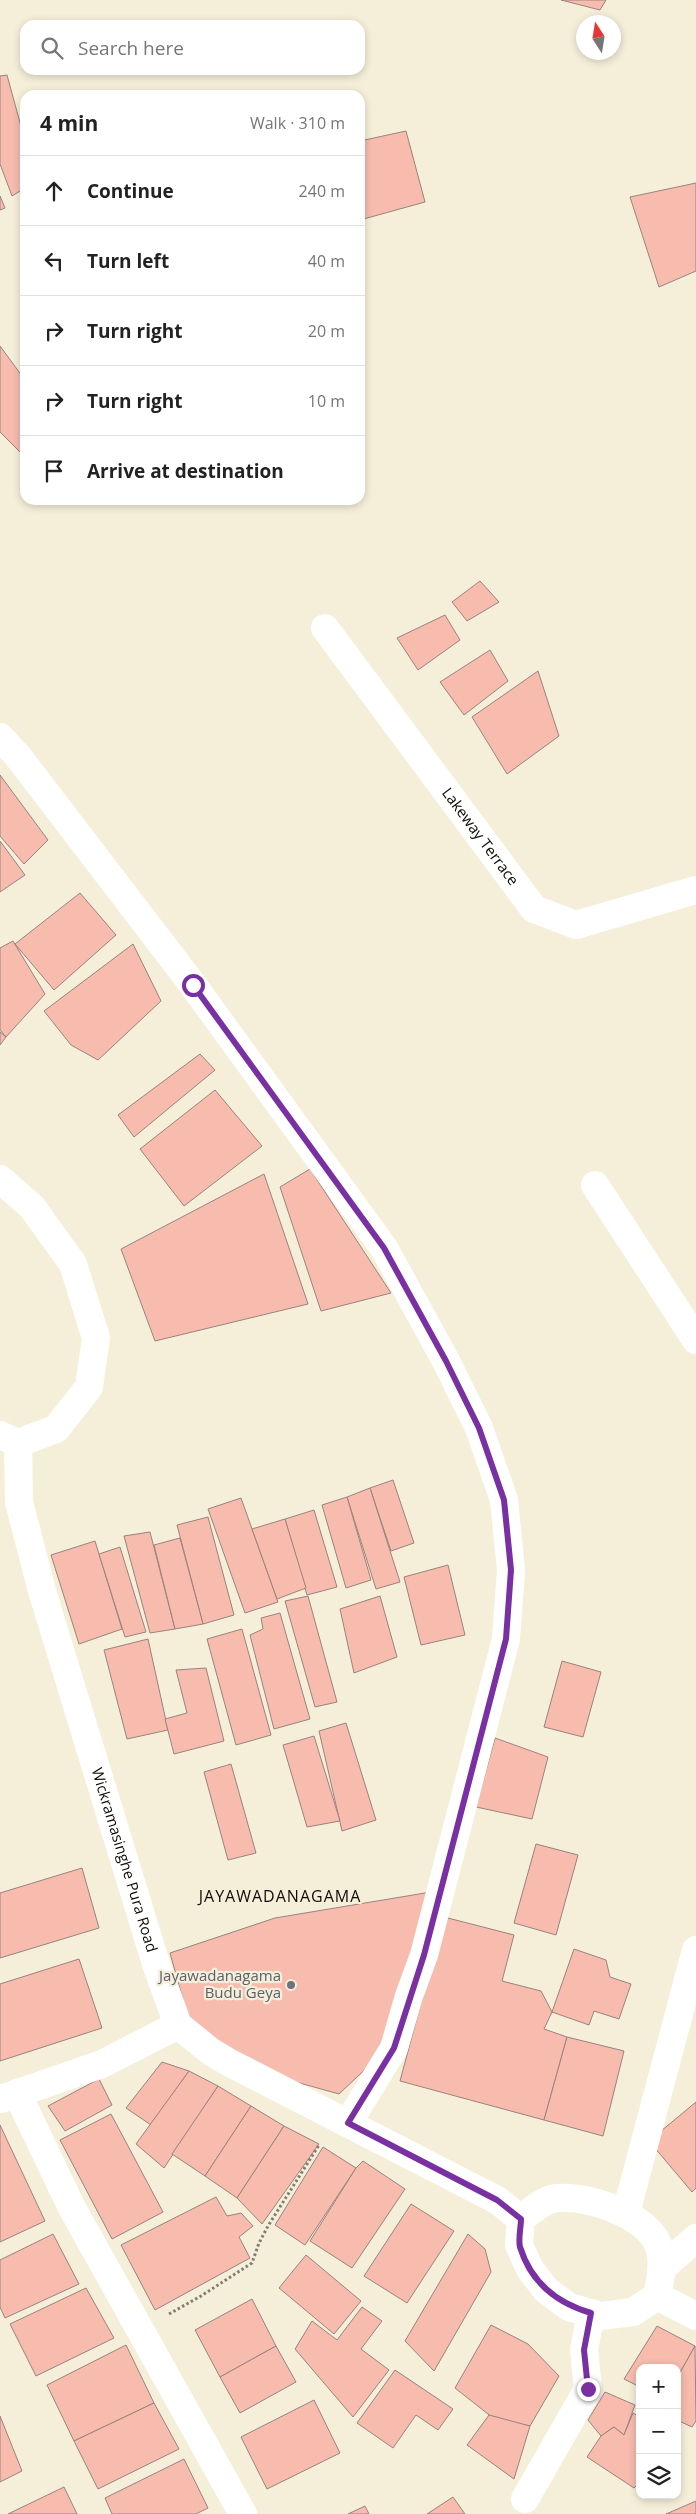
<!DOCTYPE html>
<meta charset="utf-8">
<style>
body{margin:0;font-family:"Open Sans",sans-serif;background:#f6f6f6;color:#222}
.controls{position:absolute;right:15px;bottom:15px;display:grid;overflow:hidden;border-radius:10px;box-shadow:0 2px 8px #0003}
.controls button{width:45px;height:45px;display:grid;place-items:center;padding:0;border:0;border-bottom:1px solid #e0e0e0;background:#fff;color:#222;font:25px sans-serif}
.compass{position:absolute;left:576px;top:15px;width:45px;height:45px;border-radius:50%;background:#fff;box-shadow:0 2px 8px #0003;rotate:348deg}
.stop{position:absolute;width:15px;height:15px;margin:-11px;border:4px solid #7930a3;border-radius:50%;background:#fff}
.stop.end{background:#7930a3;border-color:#fff;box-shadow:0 1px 5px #0008}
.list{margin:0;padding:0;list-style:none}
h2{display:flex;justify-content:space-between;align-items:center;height:65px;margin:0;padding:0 20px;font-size:21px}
h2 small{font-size:16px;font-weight:400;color:#767676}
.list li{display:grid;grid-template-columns:32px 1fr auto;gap:15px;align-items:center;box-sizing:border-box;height:70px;padding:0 20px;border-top:1px solid #e0e0e0}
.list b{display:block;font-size:19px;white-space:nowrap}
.list em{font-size:16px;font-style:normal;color:#767676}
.icon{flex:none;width:28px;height:28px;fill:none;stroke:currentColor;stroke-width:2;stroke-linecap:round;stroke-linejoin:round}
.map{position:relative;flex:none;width:696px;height:2514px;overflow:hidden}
.search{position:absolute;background:#fff;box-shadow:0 2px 8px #0003;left:20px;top:20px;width:345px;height:55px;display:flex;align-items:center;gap:12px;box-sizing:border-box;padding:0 18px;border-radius:15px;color:#767676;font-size:19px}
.panel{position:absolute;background:#fff;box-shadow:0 2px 8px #0003;left:20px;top:90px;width:345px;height:415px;border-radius:15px}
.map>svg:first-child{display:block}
</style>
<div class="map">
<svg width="696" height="2514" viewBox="0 0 696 2514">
<rect width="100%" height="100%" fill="#f5efda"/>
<g fill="#f7bcae" stroke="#99837e">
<path d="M 561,0 L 606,0 L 600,10 Z"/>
<path d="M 7,75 L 25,141 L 25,188 L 12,196 L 0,164 L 0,76 Z"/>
<path d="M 406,131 L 425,202 L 360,220 L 360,141 Z"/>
<path d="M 696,183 L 696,271 L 659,287 L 630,197 Z"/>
<path d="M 0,196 L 5,208 L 0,210 Z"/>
<path d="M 0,346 L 25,380 L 25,457 L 0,432 Z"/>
<path d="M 480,581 L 499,602 L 467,621 L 452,602 Z"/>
<path d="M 445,615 L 460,640 L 418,670 L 397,638 Z"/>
<path d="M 490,650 L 508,681 L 464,715 L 440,682 Z"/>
<path d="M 538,671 L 559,736 L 507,774 L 472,717 Z"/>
<path d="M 0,775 L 48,840 L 24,864 L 0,836 Z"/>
<path d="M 0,841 L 25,875 L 0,892 Z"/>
<path d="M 80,893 L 116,935 L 54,990 L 15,944 Z"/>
<path d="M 13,941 L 45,994 L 6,1037 L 0,1030 L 0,948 Z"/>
<path d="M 133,944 L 161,1001 L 98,1060 L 71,1045 L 44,1011 Z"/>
<path d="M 0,1032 L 6,1037 L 0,1045 Z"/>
<path d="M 200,1054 L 215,1070 L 134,1137 L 118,1115 Z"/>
<path d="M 215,1090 L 262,1146 L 184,1206 L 140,1149 Z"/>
<path d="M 310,1169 L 391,1293 L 321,1311 L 280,1187 Z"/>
<path d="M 264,1174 L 308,1304 L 155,1341 L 121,1249 Z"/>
<path d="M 393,1480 L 414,1543 L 391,1551 L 370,1488 Z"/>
<path d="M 370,1488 L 400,1582 L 376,1589 L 347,1497 Z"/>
<path d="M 347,1497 L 371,1580 L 346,1588 L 322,1505 Z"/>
<path d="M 241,1498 L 278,1602 L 245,1613 L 208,1509 Z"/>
<path d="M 314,1510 L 337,1587 L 307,1595 L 285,1519 Z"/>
<path d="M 208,1517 L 234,1615 L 203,1624 L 177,1525 Z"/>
<path d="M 285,1519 L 306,1588 L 277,1599 L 252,1529 Z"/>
<path d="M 150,1532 L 175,1629 L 150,1633 L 124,1536 Z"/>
<path d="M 180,1538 L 203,1624 L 175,1629 L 154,1545 Z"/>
<path d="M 95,1541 L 122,1629 L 79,1644 L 51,1555 Z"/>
<path d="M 120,1547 L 146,1632 L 125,1637 L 99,1554 Z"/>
<path d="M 448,1565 L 465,1635 L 421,1645 L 404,1577 Z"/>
<path d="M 308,1596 L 337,1702 L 315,1707 L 285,1601 Z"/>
<path d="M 380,1596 L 397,1657 L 354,1673 L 340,1609 Z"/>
<path d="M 280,1613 L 310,1719 L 274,1729 L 250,1635 L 263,1629 L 261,1618 Z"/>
<path d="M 242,1629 L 271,1735 L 236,1745 L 207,1639 Z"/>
<path d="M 148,1639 L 168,1730 L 127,1739 L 104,1650 Z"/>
<path d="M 562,1661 L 601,1672 L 583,1737 L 544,1727 Z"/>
<path d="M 206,1668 L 224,1741 L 174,1754 L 165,1719 L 187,1713 L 176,1670 Z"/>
<path d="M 346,1723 L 376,1820 L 342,1831 L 319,1731 Z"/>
<path d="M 314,1736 L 340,1821 L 307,1827 L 283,1745 Z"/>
<path d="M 495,1738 L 548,1757 L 532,1819 L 476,1807 Z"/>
<path d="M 231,1764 L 256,1853 L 228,1860 L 204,1772 Z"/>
<path d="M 536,1844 L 578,1855 L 556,1935 L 514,1923 Z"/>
<path d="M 82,1868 L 99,1928 L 0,1958 L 0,1893 Z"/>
<path d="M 431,1892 L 390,2034 L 373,2062 L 339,2094 L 296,2082 L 214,2040 L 188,2018 L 170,1953 L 275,1918 Z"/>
<path d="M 444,1917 L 514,1935 L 502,1981 L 541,1991 L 552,2012 L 544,2029 L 567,2037 L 544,2120 L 400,2081 Z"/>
<path d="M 574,1949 L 606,1960 L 610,1977 L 631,1984 L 619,2019 L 594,2011 L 589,2025 L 552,2012 Z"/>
<path d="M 79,1959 L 102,2028 L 0,2061 L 0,1984 Z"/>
<path d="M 567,2037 L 624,2051 L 603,2136 L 544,2120 Z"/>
<path d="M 162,2062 L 189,2071 L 151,2125 L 126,2108 Z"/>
<path d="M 189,2071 L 218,2086 L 164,2168 L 136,2144 Z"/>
<path d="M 99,2079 L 112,2105 L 65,2131 L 48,2106 Z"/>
<path d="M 218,2086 L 251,2106 L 205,2176 L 172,2154 Z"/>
<path d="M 696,2102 L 696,2188 L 692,2192 L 649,2141 Z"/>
<path d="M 251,2106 L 284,2126 L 237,2198 L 205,2176 Z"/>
<path d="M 111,2114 L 163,2212 L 112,2239 L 60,2140 Z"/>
<path d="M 0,2125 L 45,2221 L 0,2242 Z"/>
<path d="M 284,2126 L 319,2144 L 262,2224 L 237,2198 Z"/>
<path d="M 323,2147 L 356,2168 L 305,2245 L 275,2225 Z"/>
<path d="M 363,2161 L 405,2189 L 352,2268 L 310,2241 L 356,2168 Z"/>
<path d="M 216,2197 L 227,2216 L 241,2213 L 253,2226 L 239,2237 L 250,2258 L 155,2310 L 121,2245 Z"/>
<path d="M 411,2204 L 454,2231 L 407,2303 L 364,2276 Z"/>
<path d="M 53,2234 L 79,2284 L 5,2318 L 0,2307 L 0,2260 Z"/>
<path d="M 468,2234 L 485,2249 L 491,2272 L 434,2371 L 405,2341 Z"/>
<path d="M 306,2255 L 361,2301 L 334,2334 L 279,2288 Z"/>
<path d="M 86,2288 L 114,2338 L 36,2376 L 10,2324 Z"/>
<path d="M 252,2299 L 276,2346 L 220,2377 L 195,2330 Z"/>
<path d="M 362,2307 L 382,2321 L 361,2349 L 389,2370 L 353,2417 L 295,2349 L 312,2321 L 337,2340 Z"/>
<path d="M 491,2325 L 528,2344 L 559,2376 L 530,2426 L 493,2418 L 455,2388 Z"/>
<path d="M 657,2326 L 695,2346 L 677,2378 L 677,2368 L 640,2368 L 640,2387 L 624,2379 Z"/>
<path d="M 126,2345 L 154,2403 L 74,2441 L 47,2385 Z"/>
<path d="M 276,2346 L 296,2382 L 240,2413 L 220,2377 Z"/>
<path d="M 695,2346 L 696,2421 L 692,2427 L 677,2420 L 677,2378 Z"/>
<path d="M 395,2370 L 453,2409 L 438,2430 L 416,2415 L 393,2448 L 357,2423 Z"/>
<path d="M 605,2392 L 635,2405 L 624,2435 L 614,2427 L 601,2436 L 588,2420 Z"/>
<path d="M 314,2400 L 340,2453 L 267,2489 L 241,2437 Z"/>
<path d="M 154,2403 L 179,2449 L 98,2489 L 74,2441 Z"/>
<path d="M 633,2413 L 640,2417 L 640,2482 L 634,2488 L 587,2457 L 601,2436 L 614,2427 L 624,2435 Z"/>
<path d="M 489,2415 L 530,2426 L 514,2479 L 467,2445 Z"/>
<path d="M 0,2416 L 22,2471 L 0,2482 Z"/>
<path d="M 184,2459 L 208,2508 L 196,2514 L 112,2514 L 105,2498 Z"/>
<path d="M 64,2487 L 77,2514 L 8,2514 Z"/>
<path d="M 453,2497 L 465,2514 L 427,2514 Z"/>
<path d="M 696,2501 L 696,2514 L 666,2514 Z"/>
<path d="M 365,2506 L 369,2514 L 348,2514 Z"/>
</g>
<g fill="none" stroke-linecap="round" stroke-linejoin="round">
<path stroke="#827e70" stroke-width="3" stroke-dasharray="2.5 2.5" stroke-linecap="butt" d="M 169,2314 L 201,2296 L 252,2263 L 259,2243 L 268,2226 L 319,2145"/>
<g stroke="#fff" stroke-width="28">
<path id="s1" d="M 325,628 L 534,909 L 576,925 L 696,890"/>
<path d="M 0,737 L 17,755 L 193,985 L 384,1248 L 446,1361 L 479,1428 L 504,1500 L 511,1570 L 506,1639 L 424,1955 L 409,1996 L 394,2048 L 348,2123"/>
<path d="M 0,1179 L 32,1207 L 73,1264 L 96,1338 L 89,1387 L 56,1429 L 18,1443"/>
<path d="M 595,1185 L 696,1340"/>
<path d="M 17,2093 L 72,2208 L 243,2514"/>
<path d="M 1,2099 L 102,2064 L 178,2025"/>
<path d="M 626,2213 L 696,1950"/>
<path d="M 663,2267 L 696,2238"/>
<path d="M 525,2499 L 588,2389 L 584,2350 L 591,2313"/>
</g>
<g stroke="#fff" stroke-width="28">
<path id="s2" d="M 0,1435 L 18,1443 L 19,1502 L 42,1591 L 156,1964 L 178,2025 L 210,2051 L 230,2063 L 497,2200 L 521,2219"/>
<path d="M 521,2219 C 531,2211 544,2199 557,2198 C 587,2196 636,2212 654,2237 C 666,2254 661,2278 657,2296"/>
<path d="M 521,2219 L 519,2245 L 530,2269 L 546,2290 L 569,2307 L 601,2316 L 633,2312 L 657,2296"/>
<path d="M 657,2296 L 696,2316"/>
</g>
</g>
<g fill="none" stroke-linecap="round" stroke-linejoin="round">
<path stroke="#7930a3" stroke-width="6" d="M 193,985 L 384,1248 L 446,1361 L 479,1428 L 504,1500 L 511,1570 L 506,1639 L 424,1955 L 394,2048 L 348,2123 L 497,2200 L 521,2219 C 521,2227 518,2239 520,2247 C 531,2283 557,2303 591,2313 L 584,2350 L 588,2389"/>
</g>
<circle fill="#6b7280" stroke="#f5efda" stroke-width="2" cx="291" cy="1985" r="5"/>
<g text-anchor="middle" stroke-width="4.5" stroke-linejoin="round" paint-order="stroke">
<g font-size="15" fill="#0e0c06" stroke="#f5efda">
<text dy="5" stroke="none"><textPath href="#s1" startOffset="260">Lakeway Terrace</textPath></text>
<text dy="5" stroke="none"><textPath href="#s2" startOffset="452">Wickramasinghe Pura Road</textPath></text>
</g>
<g font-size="15" fill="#5b616d" stroke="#f5efda" text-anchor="end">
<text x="281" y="1981">Jayawadanagama<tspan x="281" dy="17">Budu Geya</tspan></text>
</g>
<g font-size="16" letter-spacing="1" fill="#0e0c06" stroke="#f5efda">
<text x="280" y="1902">JAYAWADANAGAMA</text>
</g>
</g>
</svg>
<div class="controls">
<button>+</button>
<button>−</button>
<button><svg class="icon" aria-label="layers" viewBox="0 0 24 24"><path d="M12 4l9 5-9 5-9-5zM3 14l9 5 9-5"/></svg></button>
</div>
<svg class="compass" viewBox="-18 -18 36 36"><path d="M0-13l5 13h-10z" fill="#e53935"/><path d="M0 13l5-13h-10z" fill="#767676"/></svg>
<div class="stop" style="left:193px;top:985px"></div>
<div class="stop end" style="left:588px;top:2389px"></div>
<div class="search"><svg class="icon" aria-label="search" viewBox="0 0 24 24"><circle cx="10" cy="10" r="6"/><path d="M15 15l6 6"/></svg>Search here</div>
<section class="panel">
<h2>4 min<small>Walk · 310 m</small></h2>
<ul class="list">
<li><svg class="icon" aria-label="ahead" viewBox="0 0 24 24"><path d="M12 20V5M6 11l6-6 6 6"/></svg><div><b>Continue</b></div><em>240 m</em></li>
<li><svg class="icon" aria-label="left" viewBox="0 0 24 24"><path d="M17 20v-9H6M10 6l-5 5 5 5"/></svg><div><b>Turn left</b></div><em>40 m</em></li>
<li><svg class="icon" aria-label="right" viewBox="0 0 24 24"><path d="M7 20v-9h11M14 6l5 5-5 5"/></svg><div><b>Turn right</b></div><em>20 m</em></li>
<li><svg class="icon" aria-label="right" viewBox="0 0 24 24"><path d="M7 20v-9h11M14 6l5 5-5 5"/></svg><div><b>Turn right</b></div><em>10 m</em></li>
<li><svg class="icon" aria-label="arrive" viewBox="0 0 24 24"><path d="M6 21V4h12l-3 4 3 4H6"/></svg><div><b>Arrive at destination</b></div></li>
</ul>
</section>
</div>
